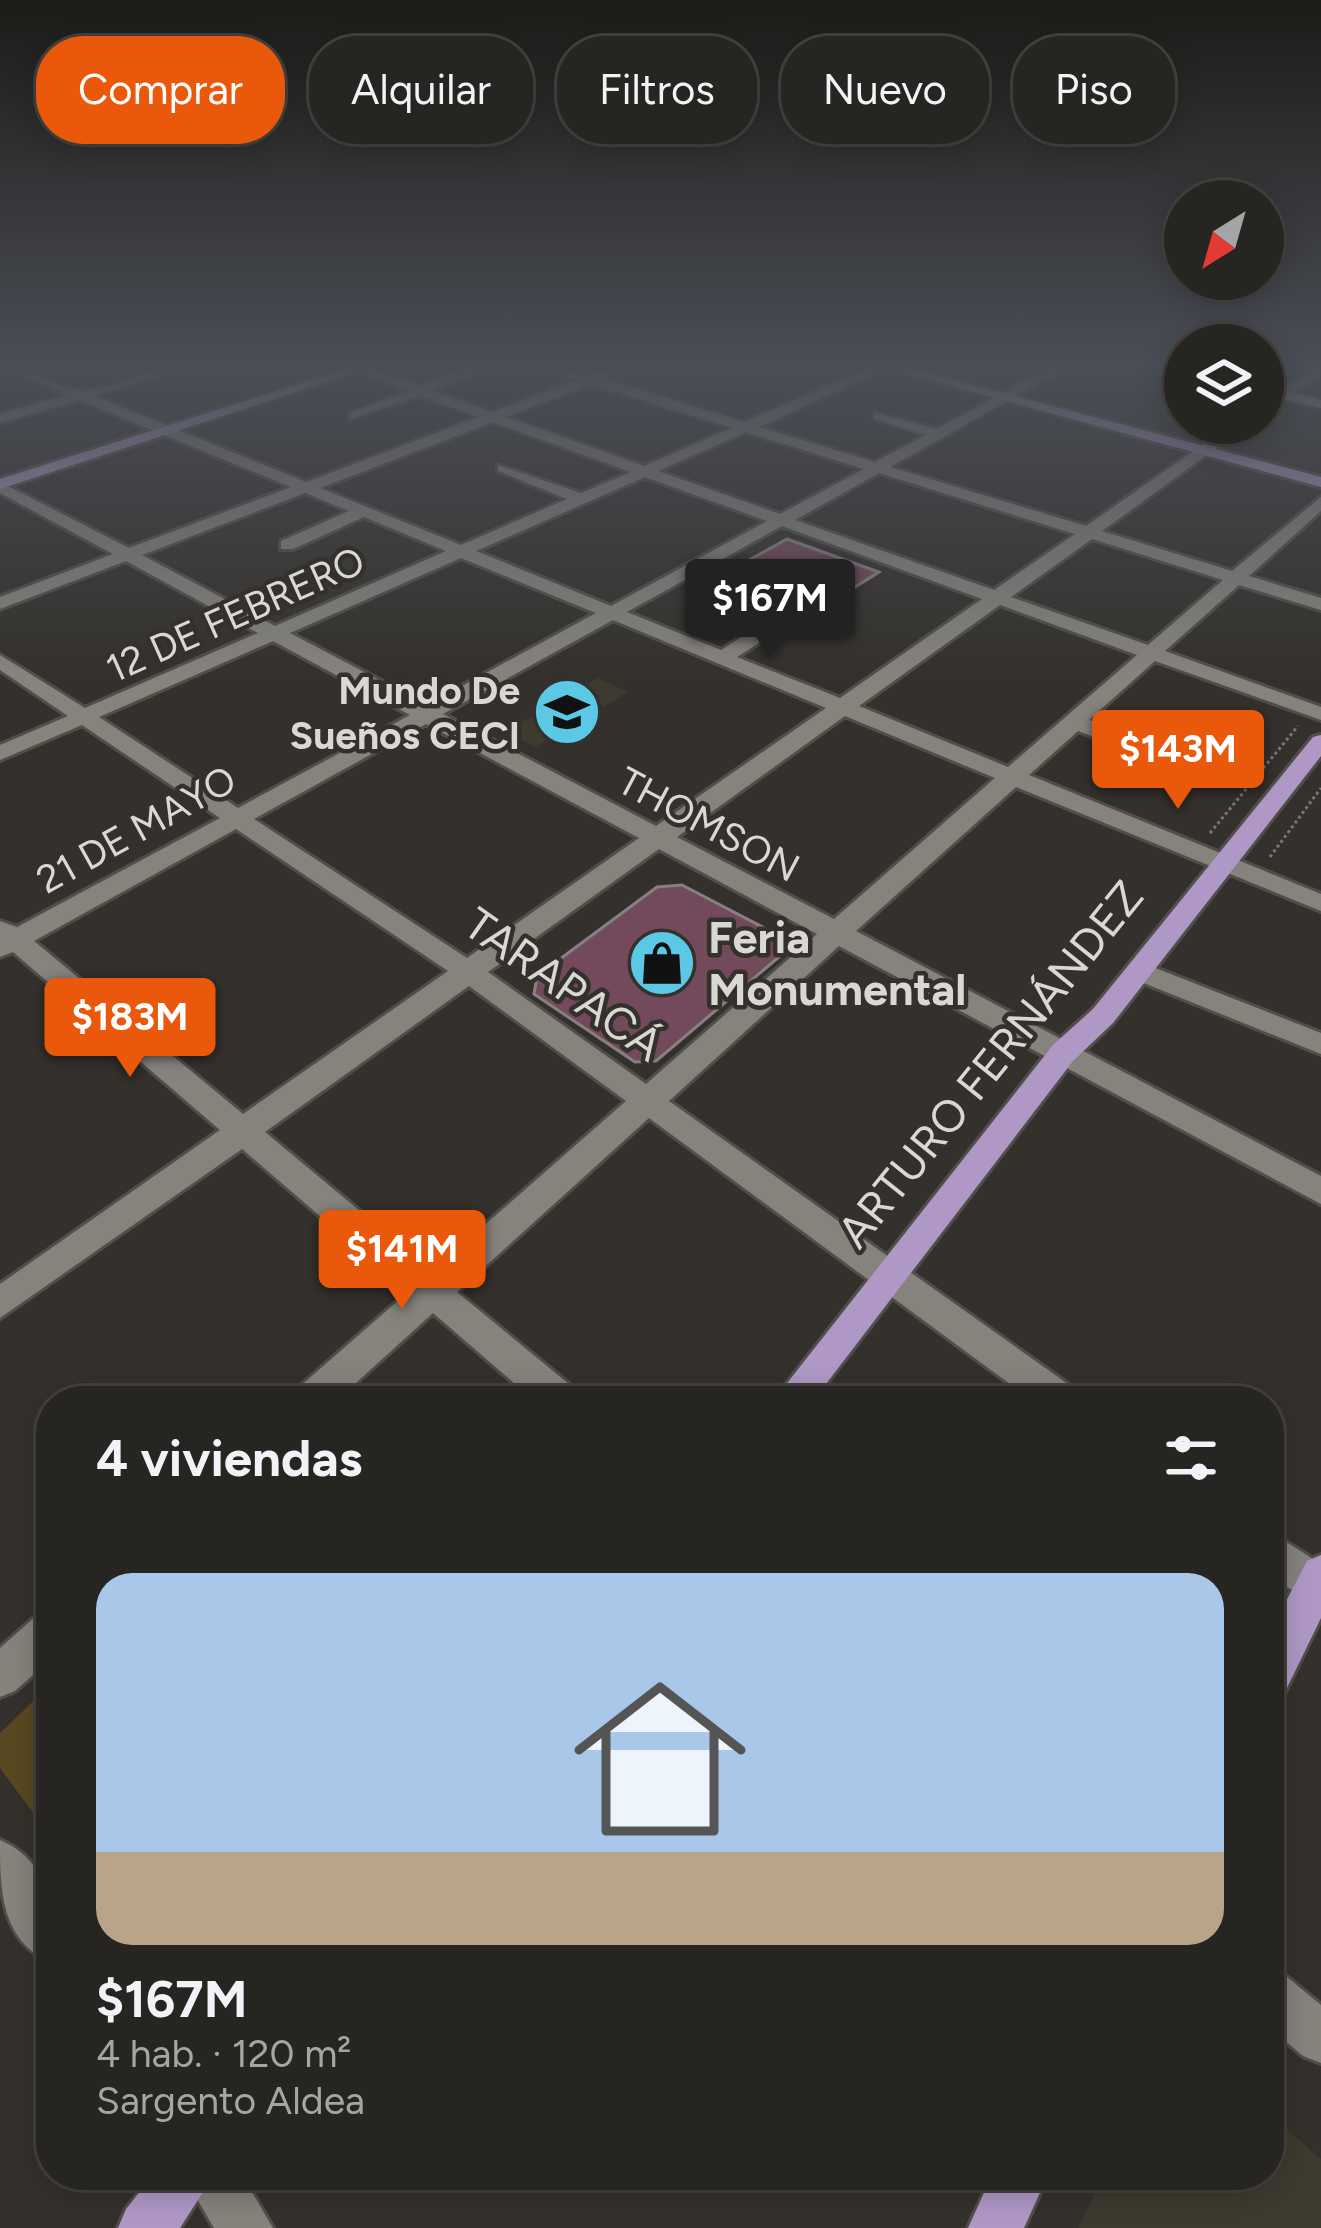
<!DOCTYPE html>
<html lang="es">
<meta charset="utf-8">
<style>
:root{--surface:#272521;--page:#2f2d2a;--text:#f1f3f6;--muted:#a4a5a5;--line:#43423f;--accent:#ea580c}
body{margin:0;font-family:Figtree,sans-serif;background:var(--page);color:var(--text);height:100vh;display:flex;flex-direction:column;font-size:45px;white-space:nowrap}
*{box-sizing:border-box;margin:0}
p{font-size:39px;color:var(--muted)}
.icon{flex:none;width:66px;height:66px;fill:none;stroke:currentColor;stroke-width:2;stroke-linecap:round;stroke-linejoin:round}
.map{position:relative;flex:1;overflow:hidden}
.details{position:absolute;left:36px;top:1386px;width:1248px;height:804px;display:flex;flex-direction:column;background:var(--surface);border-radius:48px;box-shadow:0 6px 30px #0003,0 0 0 3px var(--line)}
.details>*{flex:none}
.banner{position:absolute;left:36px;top:36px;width:1251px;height:108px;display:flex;gap:24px}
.needle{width:78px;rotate:217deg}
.buttons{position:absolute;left:1164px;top:180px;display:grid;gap:24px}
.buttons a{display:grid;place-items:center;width:120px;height:120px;border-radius:50%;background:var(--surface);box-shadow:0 6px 30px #0003,0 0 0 3px var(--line);font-size:60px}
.price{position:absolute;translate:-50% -102px;padding:0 27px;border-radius:12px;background:var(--accent);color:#fff;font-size:39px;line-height:78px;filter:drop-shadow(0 3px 6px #0008)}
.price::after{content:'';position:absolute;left:50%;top:72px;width:36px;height:27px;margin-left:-18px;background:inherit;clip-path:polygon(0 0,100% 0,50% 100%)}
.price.selected{background:#222;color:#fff}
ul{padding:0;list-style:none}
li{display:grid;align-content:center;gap:24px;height:636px;padding:0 60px}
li+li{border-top:3px solid var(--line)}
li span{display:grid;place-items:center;height:372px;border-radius:36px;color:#555}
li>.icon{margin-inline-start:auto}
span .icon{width:216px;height:216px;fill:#fffc;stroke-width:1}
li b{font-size:51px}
h2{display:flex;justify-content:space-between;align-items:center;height:144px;padding:0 60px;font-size:51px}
.chip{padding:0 42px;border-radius:48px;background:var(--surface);box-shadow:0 6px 30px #0003,0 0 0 3px var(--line);font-size:42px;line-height:108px}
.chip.selected{background:var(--accent);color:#fff}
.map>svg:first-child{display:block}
.built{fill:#3f3a2f}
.green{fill:#594922}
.building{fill:#734a5c;stroke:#878083;stroke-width:3}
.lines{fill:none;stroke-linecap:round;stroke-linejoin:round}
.minor-casing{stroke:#504e4a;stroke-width:6}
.major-casing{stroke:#504e4a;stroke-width:6}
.path{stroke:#797772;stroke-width:3;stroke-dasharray:3 3;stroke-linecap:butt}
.minor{fill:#86837d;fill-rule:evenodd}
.major{fill:#af98c5;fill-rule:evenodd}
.labels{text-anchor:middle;stroke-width:9;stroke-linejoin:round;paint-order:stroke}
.far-street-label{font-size:39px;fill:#d9d8d4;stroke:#34312c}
.far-poi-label{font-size:39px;font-weight:bold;fill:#d9d8d4;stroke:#34312c;text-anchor:end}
.poi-label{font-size:45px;font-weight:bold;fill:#d9d8d4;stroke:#34312c;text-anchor:start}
.street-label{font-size:45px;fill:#d9d8d4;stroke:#34312c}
</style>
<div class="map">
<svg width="1321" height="2228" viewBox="0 0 1321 2228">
<rect width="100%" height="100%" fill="#34312c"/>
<g class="built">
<polygon points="598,678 628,692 535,747 505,732"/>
<polygon points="1269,2114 1321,2159 1321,2228 1078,2228 1104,2175 1269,2175"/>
</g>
<polygon class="green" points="51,1684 51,1837 0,1768 0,1733"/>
<g class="building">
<polygon points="787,539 826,553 879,572 839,597 785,577 765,588 726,573"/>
<polygon points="682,885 778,935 786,951 656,1061 635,1062 534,994 537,976 657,887"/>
</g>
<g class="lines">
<defs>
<g id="minor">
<path d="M0 363C29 363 55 391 83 390 119 390 156 363 196 363L94 396 306 482 479 417 420 396 350 419V413L408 391 337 363H356L420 386 480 363H498L433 391 492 412 577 380 530 363C550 363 571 376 590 375 608 374 622 363 640 363L603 379 744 422 880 363H898L759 427 875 462 926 435 874 419V413L937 429 1058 363H1074L890 467 1086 526 1234 423H1251L1102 531 1232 571 1321 497V511L1249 576 1321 598V610L1239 585 1165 651 1321 707V720L1155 661 1089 720 1192 757V767H1176L1078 731 1029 775 1321 894V911L1016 787 856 931 1321 1176V1204L839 946 669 1101 1075 1389 1080 1401H1033L649 1118 457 1292 575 1389 580 1401H535L433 1313 336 1401H292L297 1389 408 1292 242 1149 0 1318V1284L220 1130 13 952 0 957V921L17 927 220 818 82 725 0 760V745L68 716 0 670V655L85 708 258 633 126 561 0 609V597L113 554 0 493V482L129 548 291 487 79 400 0 423V414L67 395ZM591 384 732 428 644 466 506 417ZM493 422 631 472 581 493 498 465V471L567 499 461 545 320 488ZM746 432 864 469 780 514 658 471ZM879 473 1075 534 994 590 795 520ZM645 477 767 521 611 606 476 551ZM305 493 349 511 281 541V549H293L364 517 446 551 275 626 142 555ZM782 526 982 599 840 698 737 657 793 621V613H779L721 650 627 612ZM1092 539 1223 580 1148 645 1011 597ZM461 558 596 613 427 705 290 633ZM1000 605 1137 655 1008 767 859 706ZM613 620 826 708 656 826 443 714ZM273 641 410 715 238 808 99 717ZM845 716 995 778 834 919 677 837ZM426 724 639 838 467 958 254 819ZM236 829 448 971 243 1114 34 941ZM659 849 817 934 646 1084 488 972ZM469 986 626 1101 432 1271 265 1132Z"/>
<polygon points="1321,364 1321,374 1263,413 1263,402"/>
<polygon points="1140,962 1321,1033 1321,1054 1131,978 1127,971"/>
<polygon points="1269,1531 1321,1564 1321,1609 1269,1575"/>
<polygon points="51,1610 51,1659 15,1691 0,1697 0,1648 36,1616"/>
<path d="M0 1840C53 1862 51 1914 51 1962 0 1941 0 1887 0 1840Z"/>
<polygon points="1269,1970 1287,1977 1321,2005 1321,2063 1303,2056 1269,2027"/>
<polygon points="183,2175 242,2175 273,2228 214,2228"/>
</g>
<g id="major">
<polygon points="364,363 384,363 0,489 0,479"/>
<polygon points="867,363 889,363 1321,477 1321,487"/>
<polygon points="1142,363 1185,368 1185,376 1143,366"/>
<polygon points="1263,386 1321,400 1321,408 1263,394"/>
<polygon points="1321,735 1321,756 1113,1023 1073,1061 813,1401 773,1401 1053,1045 1093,1009 1313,737"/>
<polygon points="1321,1555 1321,1618 1284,1694 1269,1700 1269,1634 1307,1561"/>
<polygon points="153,2175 214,2175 180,2228 118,2228 126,2209"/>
<polygon points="992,2175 1048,2175 1024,2228 968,2228"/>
</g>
</defs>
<use href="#minor" class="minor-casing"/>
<use href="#major" class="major-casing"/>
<g class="path">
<polyline points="1210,833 1298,726"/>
<polyline points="1270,857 1321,788"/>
</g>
<use href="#minor" class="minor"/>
<use href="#major" class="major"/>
</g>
<linearGradient id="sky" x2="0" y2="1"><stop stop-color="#1d1b18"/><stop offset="0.54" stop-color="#4a4e56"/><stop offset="1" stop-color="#4a4e56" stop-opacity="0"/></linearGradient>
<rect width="1321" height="675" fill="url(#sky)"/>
<defs>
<symbol id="school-disc" viewBox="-11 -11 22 22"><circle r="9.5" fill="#5bc8e6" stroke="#34312c"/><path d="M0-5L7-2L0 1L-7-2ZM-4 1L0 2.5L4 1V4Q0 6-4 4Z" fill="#111"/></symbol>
<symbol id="shop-disc" viewBox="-11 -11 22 22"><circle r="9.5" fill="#5bc8e6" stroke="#34312c"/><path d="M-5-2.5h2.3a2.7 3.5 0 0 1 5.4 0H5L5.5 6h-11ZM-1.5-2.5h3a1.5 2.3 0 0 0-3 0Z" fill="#111"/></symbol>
</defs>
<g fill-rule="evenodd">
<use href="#school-disc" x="529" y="674" width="76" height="76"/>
<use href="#shop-disc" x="624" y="925" width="76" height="76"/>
</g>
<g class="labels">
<g class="far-street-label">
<text transform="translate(235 614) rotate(-24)" y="14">12 DE FEBRERO</text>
<text transform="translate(709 824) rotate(28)" y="14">THOMSON</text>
<text transform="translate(136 829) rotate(-29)" y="14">21 DE MAYO</text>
</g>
<g class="far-poi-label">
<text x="520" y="704">Mundo De<tspan x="520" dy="45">Sueños CECI</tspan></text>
</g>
<g class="poi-label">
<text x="708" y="953">Feria<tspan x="708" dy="52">Monumental</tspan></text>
</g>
<g class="street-label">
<text transform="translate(564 984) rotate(35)" y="16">TARAPACÁ</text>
<text transform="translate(990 1064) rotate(-51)" y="16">ARTURO FERNÁNDEZ</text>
</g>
</g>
</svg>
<div class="buttons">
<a><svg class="needle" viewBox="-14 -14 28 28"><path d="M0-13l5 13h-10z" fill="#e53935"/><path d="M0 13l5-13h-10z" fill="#a4a5a5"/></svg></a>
<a><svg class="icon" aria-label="layers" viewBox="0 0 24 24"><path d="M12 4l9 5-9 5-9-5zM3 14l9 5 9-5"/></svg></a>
</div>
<b class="price selected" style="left:770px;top:661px">$167M</b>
<b class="price" style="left:1178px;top:812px">$143M</b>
<b class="price" style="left:130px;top:1080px">$183M</b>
<b class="price" style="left:402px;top:1312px">$141M</b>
<div class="banner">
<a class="chip selected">Comprar</a>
<a class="chip">Alquilar</a>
<a class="chip">Filtros</a>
<a class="chip">Nuevo</a>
<a class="chip">Piso</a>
</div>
<section class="details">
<h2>4 viviendas<svg class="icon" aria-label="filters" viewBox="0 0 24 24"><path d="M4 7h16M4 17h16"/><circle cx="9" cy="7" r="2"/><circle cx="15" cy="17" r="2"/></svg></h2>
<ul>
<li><span style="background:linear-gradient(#a9c7e8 75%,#b9a48a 0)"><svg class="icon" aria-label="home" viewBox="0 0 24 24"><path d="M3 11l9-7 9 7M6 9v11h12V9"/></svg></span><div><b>$167M</b><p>4 hab. · 120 m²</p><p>Sargento Aldea</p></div></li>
</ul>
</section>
</div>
